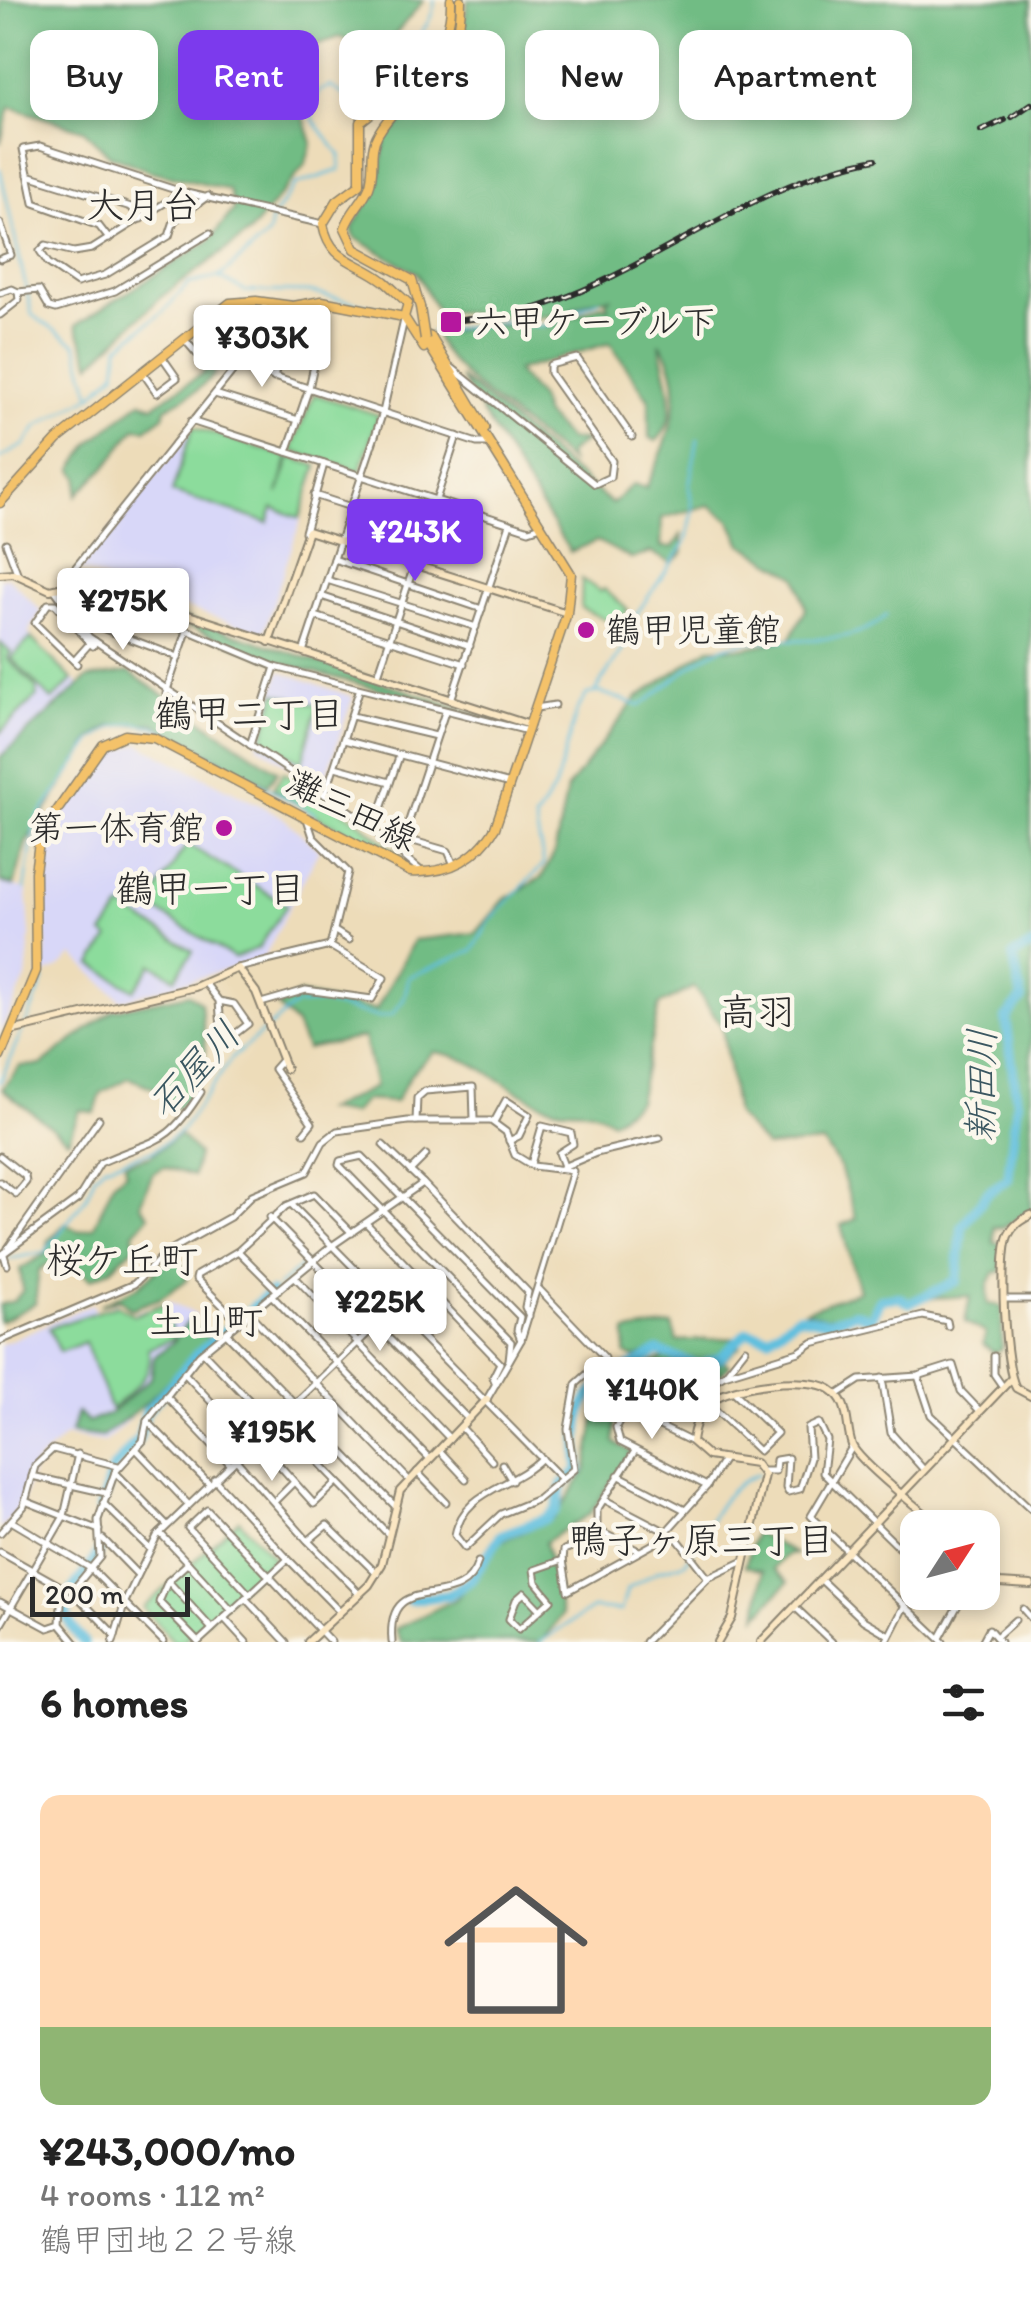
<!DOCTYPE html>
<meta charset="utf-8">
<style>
:root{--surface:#fff;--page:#f6f6f6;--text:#222;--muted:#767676;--accent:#7c3aed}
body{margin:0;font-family:Itim,"Klee One",sans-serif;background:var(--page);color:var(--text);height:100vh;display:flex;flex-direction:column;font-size:38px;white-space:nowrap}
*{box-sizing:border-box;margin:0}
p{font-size:32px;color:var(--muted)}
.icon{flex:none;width:55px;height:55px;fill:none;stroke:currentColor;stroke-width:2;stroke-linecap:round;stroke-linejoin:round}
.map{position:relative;height:1642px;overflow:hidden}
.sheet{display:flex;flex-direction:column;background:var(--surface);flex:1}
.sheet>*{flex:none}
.guide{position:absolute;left:30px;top:30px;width:972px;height:90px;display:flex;gap:20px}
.needle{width:65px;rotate:54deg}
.tools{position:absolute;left:900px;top:1510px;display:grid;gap:20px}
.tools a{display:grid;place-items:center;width:100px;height:100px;border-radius:20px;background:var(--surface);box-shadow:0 5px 15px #0003;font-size:50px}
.scale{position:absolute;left:30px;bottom:25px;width:160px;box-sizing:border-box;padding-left:10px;border:5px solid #2b2b2b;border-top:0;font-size:28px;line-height:35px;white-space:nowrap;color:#2b2b2b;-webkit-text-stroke:8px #fbf7ec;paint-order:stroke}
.price{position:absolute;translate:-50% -85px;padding:0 22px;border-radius:10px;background:#fff;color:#222;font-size:32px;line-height:65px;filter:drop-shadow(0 2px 5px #0008)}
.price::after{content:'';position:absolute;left:50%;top:60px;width:30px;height:22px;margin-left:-15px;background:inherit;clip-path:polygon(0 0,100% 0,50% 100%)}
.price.active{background:var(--accent);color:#fff}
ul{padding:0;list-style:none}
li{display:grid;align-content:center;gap:20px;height:530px;padding:0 40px}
li span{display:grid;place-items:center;height:310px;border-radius:20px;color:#555}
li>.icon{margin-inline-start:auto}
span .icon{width:180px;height:180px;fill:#fffc;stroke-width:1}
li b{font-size:42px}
h2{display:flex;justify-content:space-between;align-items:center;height:120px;padding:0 40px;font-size:42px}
.tag{padding:0 35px;border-radius:20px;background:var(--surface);box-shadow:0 5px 15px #0003;font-size:35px;line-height:90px}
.tag.active{background:var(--accent);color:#fff}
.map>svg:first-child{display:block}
.built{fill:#d8d7f8}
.green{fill:#8cdc9c;stroke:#5c8464;stroke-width:2.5}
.forest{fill:#71bc84;stroke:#4e7458;stroke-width:2.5}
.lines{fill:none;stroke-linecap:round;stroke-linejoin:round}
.stream{stroke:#60bfde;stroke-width:2.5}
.river{stroke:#60bfde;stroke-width:10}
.street-casing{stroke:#8c8472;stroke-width:9}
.secondary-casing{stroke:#8c8472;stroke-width:10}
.primary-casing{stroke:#8c8472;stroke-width:11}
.street{stroke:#fff;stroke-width:5}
.secondary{stroke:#fbe7c3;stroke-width:6}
.primary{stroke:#f4c26a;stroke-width:8}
.rail-casing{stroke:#2b2b2b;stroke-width:6}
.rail{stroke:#fbf7ec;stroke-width:2.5;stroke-dasharray:8;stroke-linecap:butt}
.primary-bridge-casing{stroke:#8c8472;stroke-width:11;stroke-linecap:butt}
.primary-bridge{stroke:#f4c26a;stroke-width:8}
.poi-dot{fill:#b5179e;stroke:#fbf7ec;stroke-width:4}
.labels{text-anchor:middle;stroke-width:9;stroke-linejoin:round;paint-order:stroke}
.poi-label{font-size:35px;fill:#2b2b2b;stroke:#fbf7ec;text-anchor:start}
.street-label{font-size:35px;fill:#2b2b2b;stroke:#fbf7ec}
.neighbourhood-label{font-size:38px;fill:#2b2b2b;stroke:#fbf7ec}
.water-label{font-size:38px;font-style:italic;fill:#3b5761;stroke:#fbf7ec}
</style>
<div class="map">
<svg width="1031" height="1642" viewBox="0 0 1031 1642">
<rect width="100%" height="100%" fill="#fbf7ec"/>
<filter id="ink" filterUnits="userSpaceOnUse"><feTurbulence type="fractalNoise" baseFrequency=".01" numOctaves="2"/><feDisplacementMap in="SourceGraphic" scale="20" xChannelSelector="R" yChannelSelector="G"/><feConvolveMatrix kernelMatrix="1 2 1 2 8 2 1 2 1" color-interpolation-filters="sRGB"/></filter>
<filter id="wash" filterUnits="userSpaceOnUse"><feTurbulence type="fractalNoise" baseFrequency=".0048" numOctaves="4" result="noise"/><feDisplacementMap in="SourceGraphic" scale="40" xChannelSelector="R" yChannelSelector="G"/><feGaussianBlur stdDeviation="2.25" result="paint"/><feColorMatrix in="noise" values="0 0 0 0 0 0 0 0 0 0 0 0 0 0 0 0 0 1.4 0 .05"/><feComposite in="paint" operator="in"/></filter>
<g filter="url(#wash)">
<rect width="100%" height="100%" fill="#eddcb9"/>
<g class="built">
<polygon points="193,426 319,465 263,634 79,570"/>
<polygon points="8,577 41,611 28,633 80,685 0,756 0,579"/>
<polygon points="280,671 353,697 322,788 257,745"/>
<polygon points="139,744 281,816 319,850 263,959 121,1000 73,955 59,968 42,975 46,955 44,864 48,838 85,782 109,754"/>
<polygon points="0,883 27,890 30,936 26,978 0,1033"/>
<polygon points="168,1301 199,1315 190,1318 196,1328 138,1411 105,1442 65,1436 34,1465 21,1506 0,1529 0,1345 92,1304 96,1311 117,1303 129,1314"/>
</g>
<g class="green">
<polygon points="314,394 379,415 360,471 291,451"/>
<polygon points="193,427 288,457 278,494 291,457 317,466 300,518 273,508 268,523 172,492"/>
<polygon points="582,579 601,592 604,589 628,610 614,624 581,608"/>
<polygon points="31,638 73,680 52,700 11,658"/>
<polygon points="0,643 11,652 7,658 36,687 37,696 0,733"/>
<polygon points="276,693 318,705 302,762 262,741"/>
<polygon points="284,772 357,820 408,862 320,818 273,788"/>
<polygon points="187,844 287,905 258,948 234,958 148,905"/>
<polygon points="122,907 193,951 175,978 152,964 134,990 92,964 109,938 103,934"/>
<path d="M163 1304 174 1338 148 1349C157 1376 129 1392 111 1410L85 1342 60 1352 49 1328 117 1305 134 1315Z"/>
<polygon points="239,1520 274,1558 182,1642 174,1642 143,1608"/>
</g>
<g class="forest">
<polygon points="0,0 424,0 380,52 339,37 316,45 298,65 293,84 312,143 305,165 249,233 161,297 91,364 76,325 209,241 234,209 229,190 150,171 109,155 84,130 10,107 0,144"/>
<path d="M468 0H1031V1210L1003 1228 994 1227V1243H1002L1001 1272 994 1273 988 1285V1304L1002 1306V1349L994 1353 983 1344 986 1333 965 1322 970 1296 878 1301 873 1314 824 1317 805 1311 859 1291 841 1225 856 1219 840 1167 823 1143 766 1147 736 1115 722 1026 694 987 659 1005 638 1101 612 1121C581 1101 572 1115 546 1105 503 1089 478 1056 433 1052L411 1074 395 1102 365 1100 352 1114 326 1110 375 1087 364 1037 306 1049 296 1025 278 1007 298 994 376 1010 414 940 476 933 505 899 542 877 555 851 567 789 637 698 709 648H745L790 639 806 609 797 577 742 544 730 520 709 505 662 518 661 547H673L681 535 683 553 672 563 650 552 632 559 597 541 570 552 460 377 612 504 633 484 646 488C667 443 692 390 660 343 664 373 684 416 656 441L649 437V400L610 343 516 371 538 396 545 415 569 440H586L568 454 570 462C540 434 442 370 436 335L480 325 552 326 601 305 608 308 606 301 610 298C587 299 572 313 550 316 512 322 475 311 437 311L417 273 355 238 352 229 379 182 385 139 440 82 458 57Z"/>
<path d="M239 320 243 323C239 343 216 354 214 375L196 391 166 408 164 416 146 429 135 428 106 467 77 495 79 478 73 469 91 442 141 401 153 406 203 373Z"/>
<polygon points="99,590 515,726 277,662"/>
<polygon points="129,672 278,771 267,785 153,723 111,726 91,739 26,843 14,886 0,882 0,757 88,678"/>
<path d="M189 994 201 1003C205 1052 215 1073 177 1109L156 1089 129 1078 101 1093 95 1113 80 1110 68 1140 2 1089 20 1066 41 1065 113 1010Z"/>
<polygon points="180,1135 198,1154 193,1176 164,1167 153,1173 140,1204 149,1216 134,1233 135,1246 110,1270 91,1279 62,1255 39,1270 35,1304 0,1322 0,1305 14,1301 23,1290 20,1269 47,1253 49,1240 65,1224 79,1231 94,1227 113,1183 126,1172 125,1163 150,1156"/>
<polygon points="178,1252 187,1280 161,1298 131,1309 120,1299 100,1305 137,1287"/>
<polygon points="190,1319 209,1340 145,1404 102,1437 71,1433 77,1412 89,1422 111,1413 151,1378 154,1357 174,1341"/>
<polygon points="672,1325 677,1341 736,1338 740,1346 723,1361 729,1366 709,1384 676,1379 615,1414 614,1442 631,1452 590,1514 545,1542 562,1615 541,1642 401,1642 395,1629 456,1599 501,1541 554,1518 586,1471 601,1387 664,1358 658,1349 634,1358 625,1354 626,1332"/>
<polygon points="755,1532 795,1554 786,1555 774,1569 788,1582 757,1616 763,1571 745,1566"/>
</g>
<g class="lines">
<g class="stream">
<polyline points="0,169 32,315 76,344 90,393"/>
<polyline points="220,278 245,291 309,292 396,312"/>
<polyline points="431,332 501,322 543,326 600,300"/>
<path d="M0 458 24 445 38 426 91 396 116 372 119 346 164 311 188 284 219 277 250 251 268 235 271 220 295 185 340 170V155L312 118 318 92 330 86 358 104 365 102C381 78 438 26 434 0"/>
<polyline points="595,691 623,649 629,625 686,542 693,511 689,486 698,439"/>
<polyline points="25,889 35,822 92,741 113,727 134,723 156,727 315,814"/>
<polyline points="26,1024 44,979"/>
<polyline points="0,1082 22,1031"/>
<path d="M0 1261 45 1252 86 1198 95 1175 105 1166 154 1150 181 1131 232 1058 295 1005 322 1003 378 1017 392 1015 404 999 409 977 473 950 491 919 544 864 535 820 555 787 577 710 587 694 600 692 640 706C667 687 699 654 730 645 782 631 846 654 887 615"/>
<polyline points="278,1286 306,1262"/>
<path d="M540 1642 593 1608 621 1611 627 1589 658 1571 685 1563C708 1531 717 1489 758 1474"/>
</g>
<g class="river">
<polyline points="100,1509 112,1470 139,1438 146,1412 197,1354 271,1292"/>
<path d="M410 1600 449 1595 471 1580 501 1535 547 1518 556 1510 563 1484 579 1470C574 1383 592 1392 658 1351L699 1366 721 1357 747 1332 769 1337 798 1316 828 1322 855 1313 871 1319 880 1299 898 1297 910 1303 957 1281 962 1227 988 1192 1008 1179 1017 1102 1006 1018 1022 999 1013 956 1031 946"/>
<path d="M84 1642C43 1600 82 1587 99 1551"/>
</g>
</g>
</g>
<g filter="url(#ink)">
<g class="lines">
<defs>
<g id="street">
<polyline points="28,175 131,207 141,219"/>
<polyline points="182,192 92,249 74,252 46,245 40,251 48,263 77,283 105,275 169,236 174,221 208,196"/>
<polyline points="0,223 11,255 0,259"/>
<polyline points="109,239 99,226 34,203 23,149 40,146 182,192 323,224"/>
<polyline points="18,292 39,290 49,307 56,309 115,291 210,233"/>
<polyline points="0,293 12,289 18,292 19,300 0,315"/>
<polyline points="209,321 224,339"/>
<polyline points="264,332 259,325 266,302"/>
<polyline points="185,340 197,354"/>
<polyline points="237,365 477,443 488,443"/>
<polyline points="451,367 595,484 610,477 612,461 550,373 550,365 577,358 632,437"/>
<polyline points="143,373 157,393 177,378 163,358"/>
<polyline points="274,378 288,319"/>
<polyline points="215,394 298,420"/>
<polyline points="191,421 529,530 541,526"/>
<polyline points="287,452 309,388 328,302"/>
<polyline points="314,495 351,507"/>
<polyline points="305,532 324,464"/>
<polyline points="6,543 18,575"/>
<polyline points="334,559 482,609"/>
<polyline points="327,580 476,627"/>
<polyline points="74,581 75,568 264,332 316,303"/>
<polyline points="90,584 94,591 275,667 528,731"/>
<polyline points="54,589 89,637 354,814 421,871"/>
<polyline points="321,596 470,646"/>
<polyline points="315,616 464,664"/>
<polyline points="73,617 178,657"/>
<polyline points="303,652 383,412 404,320"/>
<polyline points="74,661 90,643"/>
<polyline points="77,664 35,623 48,604 55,604 93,646 95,641"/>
<polyline points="378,675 457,436"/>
<polyline points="166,693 187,631"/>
<polyline points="451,700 510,524"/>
<polyline points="536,708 555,705"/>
<polyline points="352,716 436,736"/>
<polyline points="344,740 510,784"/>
<polyline points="250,745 275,667"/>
<polyline points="335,767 390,782"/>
<polyline points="325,795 359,691"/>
<polyline points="374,829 400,754"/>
<polyline points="403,838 448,851 454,865"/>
<polyline points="399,851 445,712"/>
<polyline points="335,931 349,940"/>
<polyline points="238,968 330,946 348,872 313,837 308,822"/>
<polyline points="205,983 219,1001 222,1044 248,1024 234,1004 219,1001"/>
<polyline points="261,1003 306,990 372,999 384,978 330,946"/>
<polyline points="282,1060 274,1069 312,1123 304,1133"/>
<polyline points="416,1121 417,1098 425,1091 473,1087 474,1119"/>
<polyline points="494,1122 506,1100 529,1115 519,1136 509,1141"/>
<polyline points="383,1145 423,1183"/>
<polyline points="0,1156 25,1176 26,1182 16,1194 0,1182"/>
<polyline points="531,1164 542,1126 571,1133 573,1144 559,1153 564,1166"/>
<polyline points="563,1167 596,1153 660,1138"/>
<polyline points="410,1171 426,1155"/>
<polyline points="292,1205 561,1478"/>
<polyline points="270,1217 467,1418"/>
<polyline points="366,1223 500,1363 493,1377 496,1384"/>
<polyline points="8,1248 99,1119"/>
<polyline points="238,1251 278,1291"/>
<polyline points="4,1255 7,1265"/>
<path d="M0 1256 78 1199 100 1163C156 1137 165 1149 201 1092"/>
<polyline points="295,1277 450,1439"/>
<path d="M539 1289 605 1358 576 1384 568 1429 574 1469 538 1499 501 1514 465 1548 455 1535C464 1489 513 1488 542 1458"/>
<polyline points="272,1296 430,1459"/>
<polyline points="1006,1299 1031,1299"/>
<polyline points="250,1314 409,1480"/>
<polyline points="240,1323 196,1279 197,1275 238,1251 286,1206 314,1194 352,1233"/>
<polyline points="227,1334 395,1506"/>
<polyline points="0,1341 134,1284 167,1252 230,1217 252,1195 307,1172 323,1142 337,1131 408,1121 491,1121 506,1132 515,1155 533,1166 573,1171 521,1340 487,1399"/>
<polyline points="203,1352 273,1425"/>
<polyline points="994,1356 994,1374 1003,1387"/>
<polyline points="509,1360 511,1342 339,1165 340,1161 362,1156 520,1317 517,1330 521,1340"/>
<polyline points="184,1373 252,1445"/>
<polyline points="726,1373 745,1349"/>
<polyline points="918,1376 931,1415 1031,1509"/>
<polyline points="882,1378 891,1433 924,1470"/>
<polyline points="709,1395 714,1381 724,1375 799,1352 812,1343 923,1316 947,1321 948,1326"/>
<polyline points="837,1395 860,1380 918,1376 953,1365 961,1391 980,1411"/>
<polyline points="166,1396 231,1465"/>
<polyline points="708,1403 759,1451 777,1433 733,1391"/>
<polyline points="627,1410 692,1442"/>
<polyline points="278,1420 389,1535"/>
<polyline points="147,1421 209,1484"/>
<polyline points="462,1428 492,1461"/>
<polyline points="257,1440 314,1504 335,1484"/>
<polyline points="852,1447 811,1516 943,1642"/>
<polyline points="136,1449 188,1504"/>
<polyline points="439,1450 466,1479"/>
<polyline points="236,1460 307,1540"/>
<polyline points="502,1464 512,1481"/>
<polyline points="763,1471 775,1471 776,1460 788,1458 786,1488 788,1492 800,1489 810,1458 808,1428 819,1423 827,1440 823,1473 918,1566"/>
<polyline points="115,1472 167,1525"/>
<polyline points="417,1472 446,1502"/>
<polyline points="618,1475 685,1510"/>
<polyline points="32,1476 106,1493"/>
<polyline points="214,1479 288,1559"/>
<path d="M707 1486 620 1442 616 1427C629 1397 683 1380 711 1397"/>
<polyline points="605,1500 676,1537 708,1578"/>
<polyline points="25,1501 99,1530"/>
<polyline points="274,1502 294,1482"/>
<polyline points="103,1503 149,1548"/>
<polyline points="11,1521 90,1568 164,1642"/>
<polyline points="597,1530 639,1551"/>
<polyline points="0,1533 24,1506 35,1466 53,1449 118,1466"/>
<polyline points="160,1533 188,1563 168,1581 159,1602 198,1642"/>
<polyline points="103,1539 137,1574"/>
<polyline points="0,1552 62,1587 60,1624 75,1642"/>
<polyline points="563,1560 568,1591 657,1542 707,1486 724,1459"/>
<polyline points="563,1560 564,1550 590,1540 597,1530 597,1510 635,1451"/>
<polyline points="188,1563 232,1611"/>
<polyline points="821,1580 863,1620 889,1635"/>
<polyline points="168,1581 212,1629"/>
<polyline points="360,1594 308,1541 327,1525 377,1574"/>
<polyline points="250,1595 188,1528 207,1510 331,1642"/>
<polyline points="245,1598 286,1642"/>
<polyline points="0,1602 48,1628 60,1624"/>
<polyline points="795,1607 832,1642"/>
<polyline points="1023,1609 1031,1618"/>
<polyline points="540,1610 524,1593 516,1600 509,1619 519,1629 551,1600 536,1582 534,1570 563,1560"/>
<polyline points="224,1618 246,1642"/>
<polyline points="0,1626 64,1516 78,1454"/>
<polyline points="115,1635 72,1591 100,1557 98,1520 115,1472 143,1441 147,1421 199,1355 333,1245 423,1183 528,1292 525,1307 529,1316"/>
<polyline points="996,1637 1015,1620"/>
<polyline points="940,1638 965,1592"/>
<polyline points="113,1642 125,1602 157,1536 395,1307"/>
<polyline points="198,1642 288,1559 340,1612"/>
<path d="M392 1642C385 1565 461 1618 478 1562"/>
<polyline points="645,1642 708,1578 742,1562"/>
<polyline points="886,1642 905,1605"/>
<polyline points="982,1642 989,1629 1000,1642"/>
</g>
<g id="secondary">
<polyline points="0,574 13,573 50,590 86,582 530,725"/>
<polyline points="269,642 308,531 567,613"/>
<polyline points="11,1031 195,987 238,968 256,992 286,1069"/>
<path d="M1031 1215C1021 1220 1013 1225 1008 1236 999 1257 1004 1368 1016 1388L1031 1396"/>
<polyline points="982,1565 999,1583 1031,1585"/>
<polyline points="308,1642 369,1585 382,1564 400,1491 487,1399"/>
<path d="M718 1642 732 1618 764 1475 755 1463 708 1456 692 1442C693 1429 700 1409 711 1401 732 1385 807 1375 830 1389 851 1402 845 1426 852 1445 858 1461 927 1516 944 1528"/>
<polyline points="761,1642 1011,1379"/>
</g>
<g id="primary">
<path d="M420 307 412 280 355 249 345 228C350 212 363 202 369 187 376 170 368 151 378 134 413 75 460 92 461 0"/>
<path d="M404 317 408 303C400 296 392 288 384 281 357 260 330 262 323 224L337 201 360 184V122C402 88 453 61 451 0"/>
<polyline points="404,317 424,348"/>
<polyline points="418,332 431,337 485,428"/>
<polyline points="0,503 57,440 230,303 256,301 293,306 322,301 404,317"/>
<path d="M0 1057 36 971 35 872 40 835 103 745 125 735 154 738 410 872C447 874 475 861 495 828L567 613 571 574 425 339"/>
</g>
</defs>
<use href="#street" class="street-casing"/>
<use href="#secondary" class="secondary-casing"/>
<use href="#primary" class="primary-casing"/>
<use href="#street" class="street"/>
<use href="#secondary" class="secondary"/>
<use href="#primary" class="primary"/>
<defs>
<g id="rail">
<polyline points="1012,117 1031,104"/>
<polyline points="981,131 1005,120"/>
<path d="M519 313C645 279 745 183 876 159"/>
<polyline points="452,321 480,318"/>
</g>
</defs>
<use href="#rail" class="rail-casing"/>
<use href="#rail" class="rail"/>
<defs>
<polyline id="primary-bridge" points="420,307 425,339"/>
</defs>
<use href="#primary-bridge" class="primary-bridge-casing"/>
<use href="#primary-bridge" class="primary-bridge"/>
</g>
</g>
<g class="poi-dot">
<rect x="439" y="310" width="24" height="24" rx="5"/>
<circle cx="586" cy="630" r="10"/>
<circle cx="224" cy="828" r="10"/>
</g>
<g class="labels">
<g class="poi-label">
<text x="474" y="334">六甲ケーブル下</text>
<text x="606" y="642">鶴甲児童館</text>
<text x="204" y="840" text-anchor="end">第一体育館</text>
</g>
<g class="street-label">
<text transform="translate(352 810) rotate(26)" y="12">灘三田線</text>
</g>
<g class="neighbourhood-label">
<text x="143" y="218">大月台</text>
<text x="250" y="727">鶴甲二丁目</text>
<text x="211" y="902">鶴甲一丁目</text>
<text x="757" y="1025">高羽</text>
<text x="122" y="1273">桜ケ丘町</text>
<text x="206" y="1334">土山町</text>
<text x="702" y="1553">鴨子ヶ原三丁目</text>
</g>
<g class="water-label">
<text transform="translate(194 1069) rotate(-47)" y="13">石屋川</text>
<text transform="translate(981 1085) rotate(-89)" y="13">新田川</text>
</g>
</g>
</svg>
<div class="tools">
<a><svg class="needle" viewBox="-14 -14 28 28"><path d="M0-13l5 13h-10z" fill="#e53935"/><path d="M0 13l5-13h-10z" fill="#767676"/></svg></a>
</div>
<div class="scale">200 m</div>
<b class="price" style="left:262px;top:390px">¥303K</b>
<b class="price active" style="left:415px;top:584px">¥243K</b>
<b class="price" style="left:123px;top:653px">¥275K</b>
<b class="price" style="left:380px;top:1354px">¥225K</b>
<b class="price" style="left:652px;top:1442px">¥140K</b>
<b class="price" style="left:272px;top:1484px">¥195K</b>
<div class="guide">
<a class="tag">Buy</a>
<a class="tag active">Rent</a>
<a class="tag">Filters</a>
<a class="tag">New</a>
<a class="tag">Apartment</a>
</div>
</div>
<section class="sheet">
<h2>6 homes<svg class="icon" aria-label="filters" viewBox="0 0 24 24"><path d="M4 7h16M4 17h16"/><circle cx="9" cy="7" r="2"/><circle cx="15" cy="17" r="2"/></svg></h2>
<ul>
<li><span style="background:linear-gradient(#ffd9b3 75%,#8fb573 0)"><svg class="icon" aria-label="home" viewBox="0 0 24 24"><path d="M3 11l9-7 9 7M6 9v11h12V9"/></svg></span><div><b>¥243,000/mo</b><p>4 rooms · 112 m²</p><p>鶴甲団地２２号線</p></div></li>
</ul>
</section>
